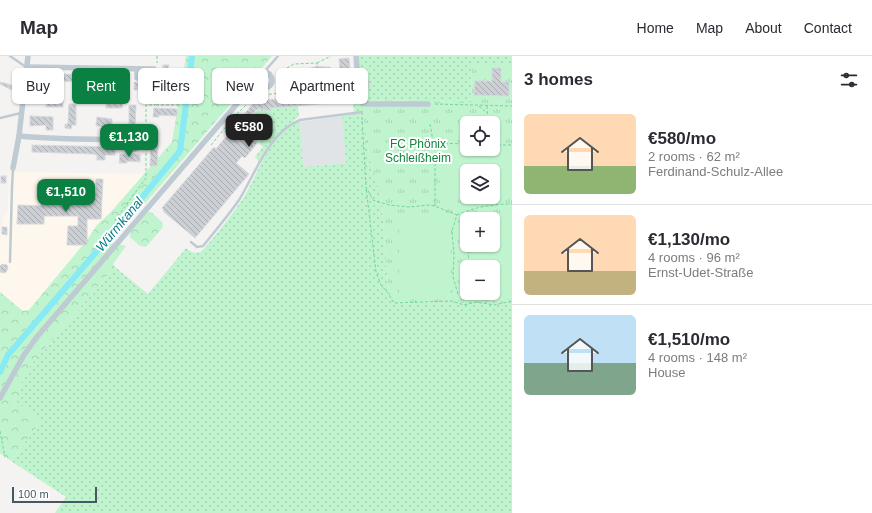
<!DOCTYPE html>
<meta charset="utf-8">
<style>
:root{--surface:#fff;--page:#f7f7f7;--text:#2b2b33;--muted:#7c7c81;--line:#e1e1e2;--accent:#0b8043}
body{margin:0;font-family:Helvetica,sans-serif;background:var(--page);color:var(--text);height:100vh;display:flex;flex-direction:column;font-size:15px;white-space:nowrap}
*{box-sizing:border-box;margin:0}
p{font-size:13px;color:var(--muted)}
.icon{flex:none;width:22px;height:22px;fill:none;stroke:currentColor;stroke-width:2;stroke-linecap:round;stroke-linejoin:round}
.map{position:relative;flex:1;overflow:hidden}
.drawer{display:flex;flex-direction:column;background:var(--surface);width:360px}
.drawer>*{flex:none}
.banner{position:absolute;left:12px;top:12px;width:380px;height:36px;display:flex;gap:8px}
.controls{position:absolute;left:460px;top:60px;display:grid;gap:8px}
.controls a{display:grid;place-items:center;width:40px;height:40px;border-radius:6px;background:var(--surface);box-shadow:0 1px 3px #0004;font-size:20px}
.scale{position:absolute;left:12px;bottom:10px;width:85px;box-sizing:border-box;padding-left:4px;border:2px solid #485862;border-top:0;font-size:11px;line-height:14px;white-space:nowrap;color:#485862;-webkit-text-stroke:3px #fff;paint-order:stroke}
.price{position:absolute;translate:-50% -34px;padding:0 9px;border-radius:8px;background:var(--accent);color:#fff;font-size:13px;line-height:26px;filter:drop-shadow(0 1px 2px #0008)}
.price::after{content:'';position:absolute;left:50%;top:24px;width:12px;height:9px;margin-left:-6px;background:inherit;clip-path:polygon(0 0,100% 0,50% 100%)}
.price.active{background:#222;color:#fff}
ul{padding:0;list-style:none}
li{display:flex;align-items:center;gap:12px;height:100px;padding:0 12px}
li+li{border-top:1px solid var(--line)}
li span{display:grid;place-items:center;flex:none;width:112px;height:80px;border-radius:6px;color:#555}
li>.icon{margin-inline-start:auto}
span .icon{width:48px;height:48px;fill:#fffc;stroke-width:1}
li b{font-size:17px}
h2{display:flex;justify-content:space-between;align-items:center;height:48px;padding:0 12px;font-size:17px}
.pill{padding:0 14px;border-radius:6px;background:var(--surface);box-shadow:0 1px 3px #0004;font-size:14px;line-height:36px}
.pill.active{background:var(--accent);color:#fff}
header{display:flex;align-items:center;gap:24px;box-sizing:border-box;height:56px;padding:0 20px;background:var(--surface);border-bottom:1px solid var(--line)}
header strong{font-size:19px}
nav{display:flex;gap:22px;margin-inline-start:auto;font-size:14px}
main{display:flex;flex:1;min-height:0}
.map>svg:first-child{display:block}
.commercial{fill:#fef7ed}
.airport{fill:#e1e4e7}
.grass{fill:url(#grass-dots)}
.forest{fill:url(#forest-crowns)}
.park{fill:url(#park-tufts);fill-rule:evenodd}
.pitch{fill:#bff4ce}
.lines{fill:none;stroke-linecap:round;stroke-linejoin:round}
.canal{stroke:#88eaf5;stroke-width:6}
.building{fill:url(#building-back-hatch);stroke:#d6d9de}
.path{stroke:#73d69a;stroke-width:1;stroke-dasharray:3 2;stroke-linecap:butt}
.lane{stroke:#bfcbd3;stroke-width:2.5}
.street{stroke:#bfcbd3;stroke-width:5.5}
.labels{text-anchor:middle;stroke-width:4;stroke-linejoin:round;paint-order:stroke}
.park-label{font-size:12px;fill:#0f873e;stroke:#fff}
.water-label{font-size:13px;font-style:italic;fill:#057c89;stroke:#fff}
</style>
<header>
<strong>Map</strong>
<nav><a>Home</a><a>Map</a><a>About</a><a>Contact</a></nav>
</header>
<main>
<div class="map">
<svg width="512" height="457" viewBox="0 0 512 457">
<defs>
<pattern id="grass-dots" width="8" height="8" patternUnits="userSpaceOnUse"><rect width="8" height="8" fill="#bff4ce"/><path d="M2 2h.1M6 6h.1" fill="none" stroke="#a6d3b3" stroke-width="1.8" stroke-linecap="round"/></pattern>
<pattern id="forest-crowns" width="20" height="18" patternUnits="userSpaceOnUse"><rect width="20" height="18" fill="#bff4ce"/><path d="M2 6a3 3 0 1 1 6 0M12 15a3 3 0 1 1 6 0" fill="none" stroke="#a6d3b3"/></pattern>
<pattern id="park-tufts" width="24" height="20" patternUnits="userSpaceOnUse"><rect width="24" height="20" fill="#bff4ce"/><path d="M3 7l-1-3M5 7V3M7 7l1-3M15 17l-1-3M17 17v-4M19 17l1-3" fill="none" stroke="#a6d3b3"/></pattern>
<pattern id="building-back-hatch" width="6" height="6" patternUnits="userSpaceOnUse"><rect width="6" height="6" fill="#ccd0d5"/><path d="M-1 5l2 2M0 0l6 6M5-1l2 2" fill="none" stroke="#a8acb0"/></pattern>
</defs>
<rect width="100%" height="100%" fill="#f5f2f2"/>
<polygon class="commercial" points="10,116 144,118 110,157 97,169 87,184 29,254 23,256 0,236 0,182 4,159 7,158"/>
<polygon class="airport" points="342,60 346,107 303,111 300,68 299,66"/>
<g class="grass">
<path d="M357 0H512V9H472L471 46 366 44 362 42 369 100 381 139 388 229 392 248 512 244V457H55L66 441 11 405 41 365 14 344 29 311 115 211 148 238 186 192C191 197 196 198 202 195 216 179 230 161 242 144 258 120 269 76 299 66L300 68 303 111 346 107 342 60 354 58 353 45 361 41Z"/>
<circle cx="263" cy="24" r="4.5"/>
<polygon points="298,50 299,60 278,78 268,90 258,107 258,104 255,101 263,91 241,72 258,53 264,53 265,55 270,54 270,52"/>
</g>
<g class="forest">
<polygon points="186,0 272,0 112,186 126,190 113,208 115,211 29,311 14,344 41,365 11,405 0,397 0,236 23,255 29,254 87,184 97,169 110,157 172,86"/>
<polygon points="148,156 151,156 162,166 163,171 146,191 140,190 130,181 130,177"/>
</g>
<path class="park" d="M472 8 512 9V244L392 248 388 229 381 139 369 100 361 41 366 44 471 46ZM467 67H493V93H467ZM467 115H493V141H467ZM467 163H493V189H467ZM467 211H493V237H467Z"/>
<g class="pitch">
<polygon points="439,92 493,93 493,92 512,92 512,140 493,140 493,115 467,115 467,140 440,141"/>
<polygon points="471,158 512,158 512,239 472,240 472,237 493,237 493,211 471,211 471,189 493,189 493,163 471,163"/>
<polygon points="399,159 450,159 450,242 399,241"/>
</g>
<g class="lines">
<polyline class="canal" points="0,316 8,299 126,161 180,95 192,0"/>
</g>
<g class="building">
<polygon points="349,2 353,45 270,52 270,54 265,55 264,53 258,53 255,55 241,72 258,86 245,102 242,100 236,107 249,118 195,182 164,156 164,155 162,152 214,91 216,93 255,45 287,42 285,19 303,18 303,13 311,12 317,10 323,11 330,11 331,15 340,14 339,3"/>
<polygon points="163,9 169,9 168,17 172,17 172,24 167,24 166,35 173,35 173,42 160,42 160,17 162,17"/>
<polygon points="492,12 501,12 501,26 509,26 509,40 474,39 475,25 492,25"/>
<polygon points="35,15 42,15 42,17 59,18 124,19 124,26 41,25 41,28 38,28 38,41 32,40 34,23 31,23 32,17 35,17"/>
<polygon points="363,24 368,24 369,31 363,31"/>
<polygon points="0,26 15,30 14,35 0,28"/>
<polygon points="134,26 150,27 150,34 134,34"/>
<polygon points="47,43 63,44 63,51 46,51"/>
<polygon points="106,45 123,46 122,52 106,52"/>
<polygon points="69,48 76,48 76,69 72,69 71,73 65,72 65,68 68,68"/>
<polygon points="129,49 136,49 135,72 129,72"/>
<polygon points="154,52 177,53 177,60 159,59 159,61 153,61"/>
<polygon points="30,60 53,61 53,74 46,74 46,69 30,70"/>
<polygon points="97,61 112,63 112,70 96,70"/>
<polygon points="151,88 158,89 157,110 150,110"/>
<polygon points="32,89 115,91 115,99 105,99 105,104 97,104 97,99 93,98 32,96"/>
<polygon points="120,98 140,98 140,106 127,105 127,107 119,107"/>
<rect x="1" y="120" width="5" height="7"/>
<polygon points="96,123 103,123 101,163 87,163 87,189 67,189 68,170 78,170 78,160 44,160 44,168 17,168 18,149 41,150 41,143 78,143 78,146 88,146 89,137 96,137"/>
<polygon points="2,171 7,171 7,179 2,178"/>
<polygon points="2,208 7,209 8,213 5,217 0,216 0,210"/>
</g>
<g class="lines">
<g class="path">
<polyline points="157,0 157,7"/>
<polyline points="317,7 331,0"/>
<polyline points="278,17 294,8 317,7 317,10"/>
<polyline points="435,48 512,50"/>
<polyline points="156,49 179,49"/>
<polyline points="479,50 487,57"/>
<polyline points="487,50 488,67"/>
<polyline points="362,61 366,131"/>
<polyline points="430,68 433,85 435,87 467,88"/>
<polyline points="146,81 146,49 155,49 156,27"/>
<polyline points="435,87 435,150"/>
<polyline points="211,89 233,62 255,40 280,37 278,17"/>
<polyline points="493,89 512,89"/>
<polyline points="462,157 466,160 467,164"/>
<path d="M457 159C474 151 494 148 512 148"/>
<polyline points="123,171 115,164 146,122 146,94"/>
<polyline points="468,189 469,211"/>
<polyline points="458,238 453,221 454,199 452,175 457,159 435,150 429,149 409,151 389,149 373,144 366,131 376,216 381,229 388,237 394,247 452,245 464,249 476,246 494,249 512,245"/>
<polyline points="0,375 5,401"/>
</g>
<g class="lane">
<polyline points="10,0 26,11"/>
<polyline points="265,15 278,0"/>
<polyline points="0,62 21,57"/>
<path d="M191 186 197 191 203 190C215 175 228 160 239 144 255 118 270 75 300 64L362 56"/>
<polyline points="10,206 12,131 13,112"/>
</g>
<g class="street">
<polyline points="356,0 359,40 361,46 366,48 428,48"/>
<polyline points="27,11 154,13 153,22 137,22 137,13"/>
<path d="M19 80C59 84 100 83 141 84L143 90 135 93 126 90 125 83"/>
<polyline points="13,112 19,80 28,0"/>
<path d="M0 342 24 299 36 282 248 35C251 31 257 18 260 17 270 11 278 28 266 32 261 34 257 31 248 35"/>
</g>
</g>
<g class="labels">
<g class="park-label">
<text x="418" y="92">FC Phönix<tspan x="418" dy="14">Schleißheim</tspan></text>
</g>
<g class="water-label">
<text transform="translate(119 168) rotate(-50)" y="5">Würmkanal</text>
</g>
</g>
</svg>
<div class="controls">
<a><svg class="icon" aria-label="locate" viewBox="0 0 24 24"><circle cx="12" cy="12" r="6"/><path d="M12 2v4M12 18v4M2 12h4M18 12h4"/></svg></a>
<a><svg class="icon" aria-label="layers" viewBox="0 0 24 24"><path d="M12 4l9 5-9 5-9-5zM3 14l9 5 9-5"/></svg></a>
<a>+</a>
<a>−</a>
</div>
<div class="scale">100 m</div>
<b class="price active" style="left:249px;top:92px">€580</b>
<b class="price" style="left:129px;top:102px">€1,130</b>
<b class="price" style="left:66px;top:157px">€1,510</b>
<div class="banner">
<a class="pill">Buy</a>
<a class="pill active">Rent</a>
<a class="pill">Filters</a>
<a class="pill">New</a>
<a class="pill">Apartment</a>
</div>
</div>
<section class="drawer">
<h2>3 homes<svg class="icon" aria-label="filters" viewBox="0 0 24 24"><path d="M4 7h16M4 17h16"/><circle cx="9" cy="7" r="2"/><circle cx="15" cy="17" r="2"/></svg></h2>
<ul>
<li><span style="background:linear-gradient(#ffd9b3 65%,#8fb573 0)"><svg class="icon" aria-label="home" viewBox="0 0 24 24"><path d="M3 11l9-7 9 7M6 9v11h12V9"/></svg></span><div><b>€580/mo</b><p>2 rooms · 62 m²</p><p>Ferdinand-Schulz-Allee</p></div></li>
<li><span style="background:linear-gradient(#ffd9b3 70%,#c2b280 0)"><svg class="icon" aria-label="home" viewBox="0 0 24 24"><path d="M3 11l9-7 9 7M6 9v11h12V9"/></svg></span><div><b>€1,130/mo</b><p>4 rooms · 96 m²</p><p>Ernst-Udet-Straße</p></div></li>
<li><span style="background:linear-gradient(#bfe0f5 60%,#7fa58c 0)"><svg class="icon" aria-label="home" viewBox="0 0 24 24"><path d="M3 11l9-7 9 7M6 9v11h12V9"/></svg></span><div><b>€1,510/mo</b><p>4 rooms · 148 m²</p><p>House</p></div></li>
</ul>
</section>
</main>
